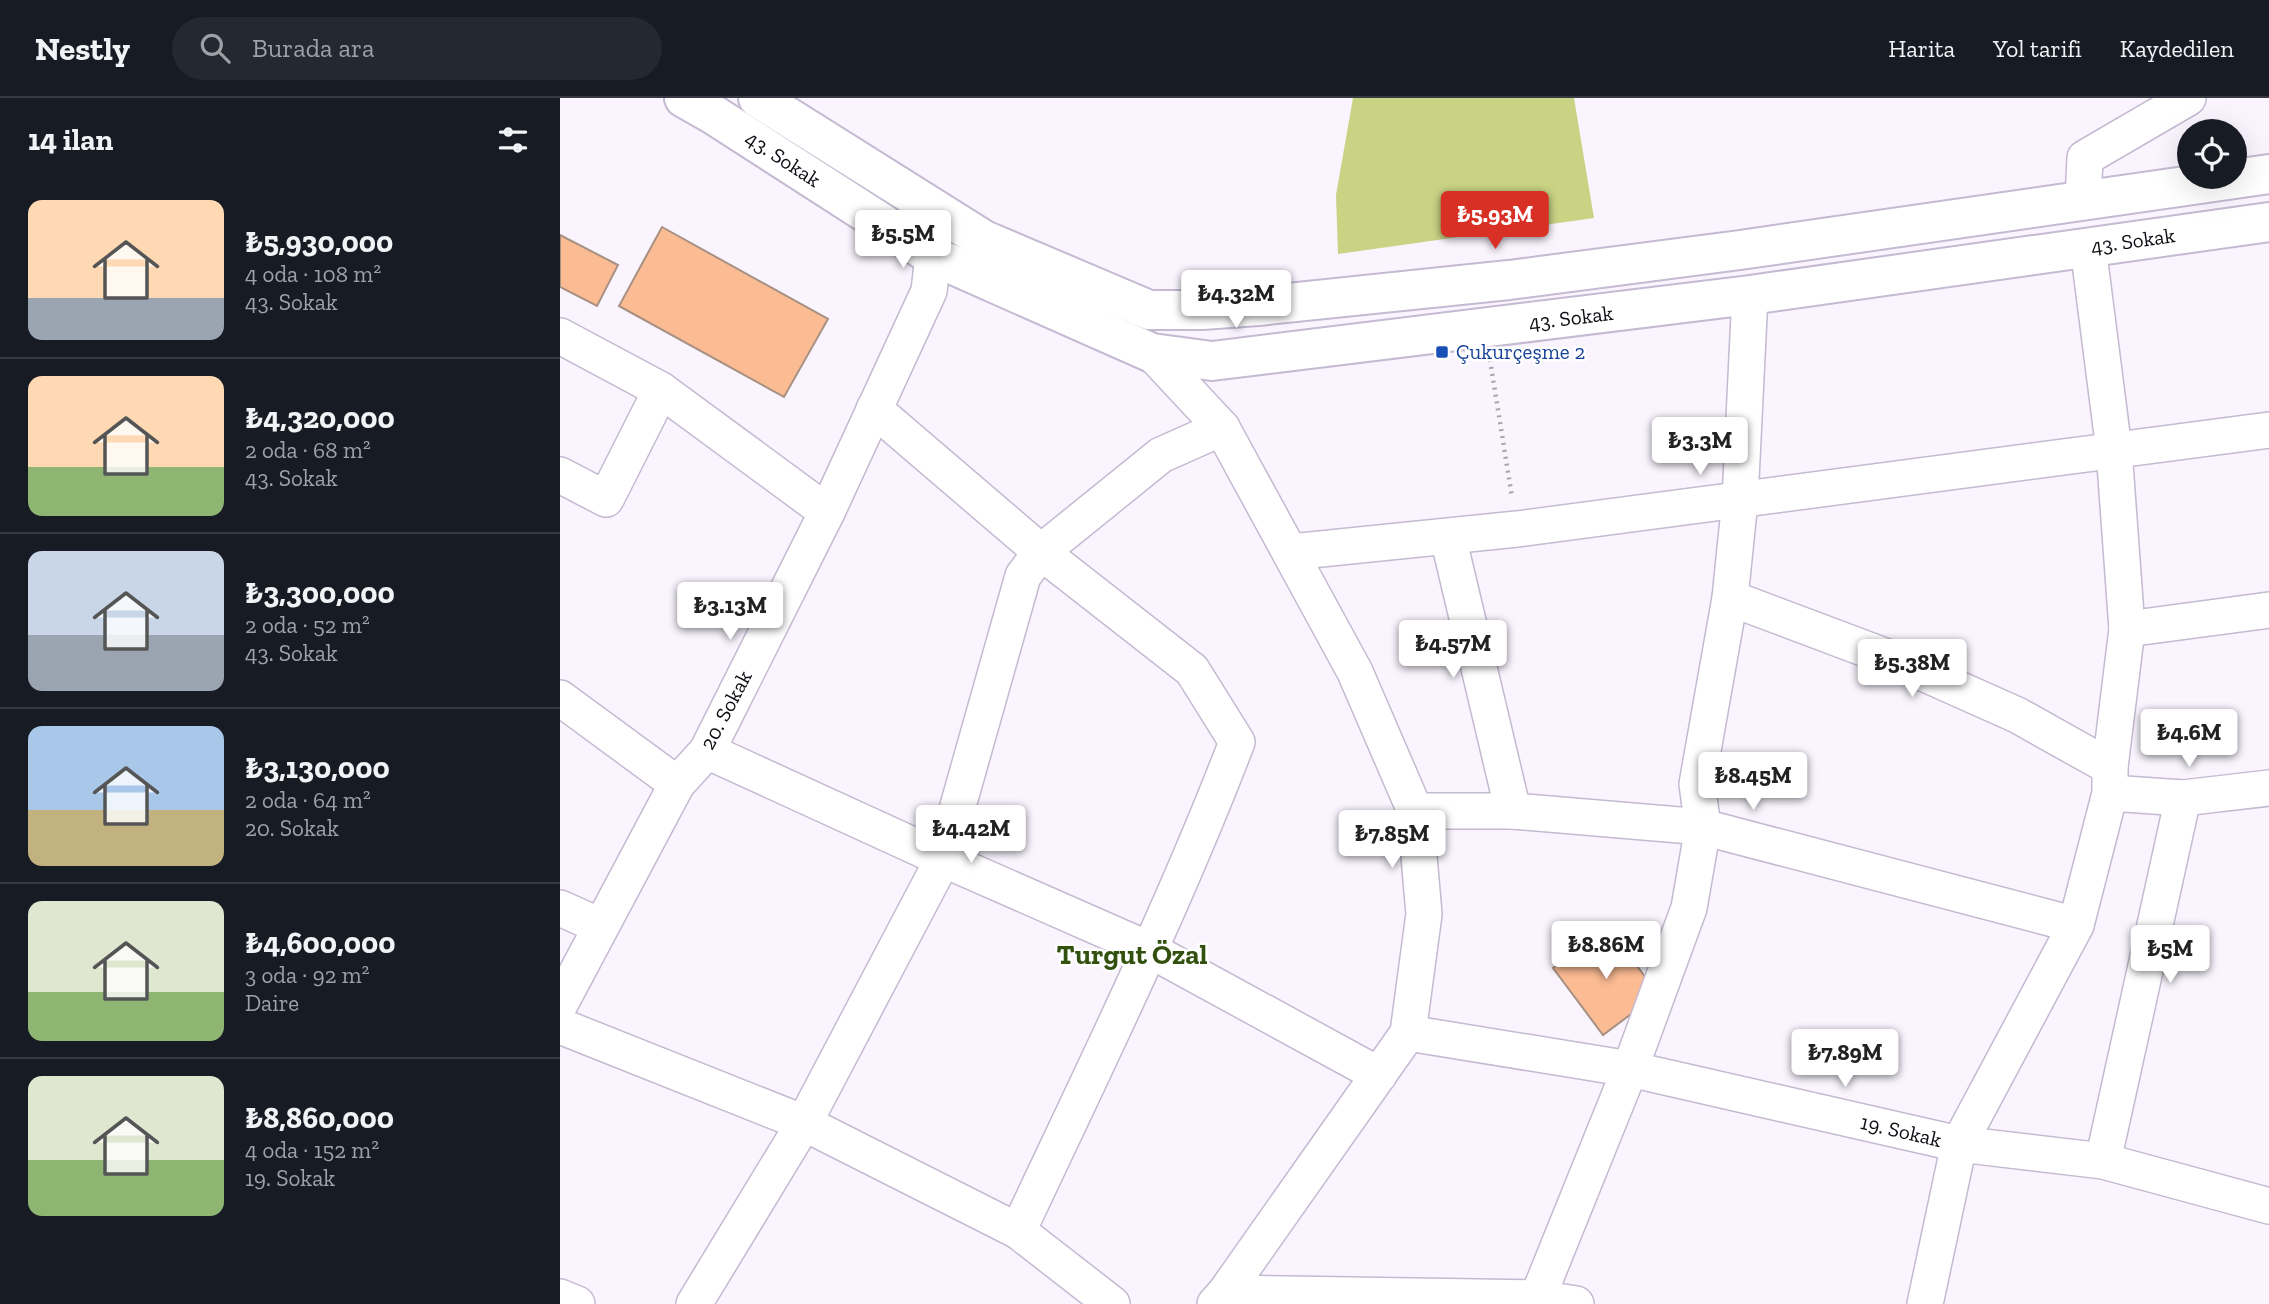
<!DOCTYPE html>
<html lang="tr">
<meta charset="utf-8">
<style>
:root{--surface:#171b24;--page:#242831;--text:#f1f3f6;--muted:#9ea1a6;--line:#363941;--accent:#d93025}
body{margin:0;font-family:"Zilla Slab",serif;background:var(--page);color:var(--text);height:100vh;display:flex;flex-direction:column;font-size:26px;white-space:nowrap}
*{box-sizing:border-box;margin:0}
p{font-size:23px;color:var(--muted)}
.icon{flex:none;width:38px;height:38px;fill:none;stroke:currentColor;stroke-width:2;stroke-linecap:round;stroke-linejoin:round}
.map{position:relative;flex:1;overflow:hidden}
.sheet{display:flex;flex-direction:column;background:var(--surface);width:560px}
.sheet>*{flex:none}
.tools{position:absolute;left:1617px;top:21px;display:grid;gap:14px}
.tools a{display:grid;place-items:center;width:70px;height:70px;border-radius:50%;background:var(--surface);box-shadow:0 7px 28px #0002;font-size:35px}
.price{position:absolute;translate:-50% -60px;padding:0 16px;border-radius:7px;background:#fff;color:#222;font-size:23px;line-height:46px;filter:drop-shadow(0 2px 4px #0008)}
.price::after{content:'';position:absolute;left:50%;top:42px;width:21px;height:16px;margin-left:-10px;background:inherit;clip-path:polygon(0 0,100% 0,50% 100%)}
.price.selected{background:var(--accent);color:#fff}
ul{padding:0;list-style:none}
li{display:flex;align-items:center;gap:21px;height:175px;padding:0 28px}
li+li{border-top:2px solid var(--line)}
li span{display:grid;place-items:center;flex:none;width:196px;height:140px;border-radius:14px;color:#555}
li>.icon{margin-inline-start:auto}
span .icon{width:84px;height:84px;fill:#fffc;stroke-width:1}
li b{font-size:30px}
h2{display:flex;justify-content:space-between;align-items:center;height:84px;padding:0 28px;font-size:30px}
header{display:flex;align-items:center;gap:42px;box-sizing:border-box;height:98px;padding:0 35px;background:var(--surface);border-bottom:2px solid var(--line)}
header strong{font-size:33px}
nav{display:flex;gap:38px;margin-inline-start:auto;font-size:24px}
.search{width:490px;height:63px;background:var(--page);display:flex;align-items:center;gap:18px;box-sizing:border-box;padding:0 24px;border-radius:38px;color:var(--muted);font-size:26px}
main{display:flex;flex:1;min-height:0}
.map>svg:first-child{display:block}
.green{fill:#c8d384}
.building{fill:#fbbb93;stroke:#a79183;stroke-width:2}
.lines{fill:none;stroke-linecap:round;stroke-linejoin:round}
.minor-casing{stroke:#c4bad1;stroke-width:38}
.tertiary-casing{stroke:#c4bad1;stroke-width:42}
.path{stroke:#a9a5ae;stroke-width:4.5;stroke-dasharray:2 5;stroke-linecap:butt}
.minor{stroke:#fff;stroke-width:35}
.tertiary{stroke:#fff;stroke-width:38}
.transit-dot{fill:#1a4fb4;stroke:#fff;stroke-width:2.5}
.labels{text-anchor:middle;stroke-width:5;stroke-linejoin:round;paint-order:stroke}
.street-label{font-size:21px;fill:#0f0c13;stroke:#fff}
.transit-label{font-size:21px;fill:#164399;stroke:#fff;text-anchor:start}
.district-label{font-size:28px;font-weight:bold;fill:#32510e;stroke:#fff}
</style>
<header>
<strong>Nestly</strong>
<div class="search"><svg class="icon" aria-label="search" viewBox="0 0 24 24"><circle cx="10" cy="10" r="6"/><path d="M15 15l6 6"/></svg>Burada ara</div>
<nav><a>Harita</a><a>Yol tarifi</a><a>Kaydedilen</a></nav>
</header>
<main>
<section class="sheet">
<h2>14 ilan<svg class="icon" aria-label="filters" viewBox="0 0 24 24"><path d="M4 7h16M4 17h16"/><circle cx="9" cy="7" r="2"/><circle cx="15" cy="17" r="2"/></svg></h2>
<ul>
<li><span style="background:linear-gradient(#ffd9b3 70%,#9aa5b1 0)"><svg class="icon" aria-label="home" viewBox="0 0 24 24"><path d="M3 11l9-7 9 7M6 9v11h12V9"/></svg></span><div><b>₺5,930,000</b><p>4 oda · 108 m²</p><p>43. Sokak</p></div></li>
<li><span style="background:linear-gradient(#ffd9b3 65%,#8fb573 0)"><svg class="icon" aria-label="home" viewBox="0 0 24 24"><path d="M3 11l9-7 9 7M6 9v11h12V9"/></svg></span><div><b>₺4,320,000</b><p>2 oda · 68 m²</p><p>43. Sokak</p></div></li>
<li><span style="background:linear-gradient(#c9d6e8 60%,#9aa5b1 0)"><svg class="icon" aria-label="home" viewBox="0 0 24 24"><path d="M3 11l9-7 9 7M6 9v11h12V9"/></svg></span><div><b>₺3,300,000</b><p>2 oda · 52 m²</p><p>43. Sokak</p></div></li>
<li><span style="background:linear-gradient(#a9c7e8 60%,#c2b280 0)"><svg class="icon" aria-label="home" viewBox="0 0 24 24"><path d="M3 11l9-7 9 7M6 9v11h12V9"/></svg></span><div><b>₺3,130,000</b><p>2 oda · 64 m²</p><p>20. Sokak</p></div></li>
<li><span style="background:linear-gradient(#dfe7d0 65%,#8fb573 0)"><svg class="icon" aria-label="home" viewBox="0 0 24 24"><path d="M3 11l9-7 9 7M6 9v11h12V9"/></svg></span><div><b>₺4,600,000</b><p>3 oda · 92 m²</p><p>Daire</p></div></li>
<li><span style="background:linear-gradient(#dfe7d0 60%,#8fb573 0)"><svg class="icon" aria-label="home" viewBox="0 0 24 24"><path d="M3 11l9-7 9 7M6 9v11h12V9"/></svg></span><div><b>₺8,860,000</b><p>4 oda · 152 m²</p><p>19. Sokak</p></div></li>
</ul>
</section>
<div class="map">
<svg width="1709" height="1206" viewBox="0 0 1709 1206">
<rect width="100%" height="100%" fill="#f9f4fe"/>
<polygon class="green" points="793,0 1014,0 1034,120 778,156 776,97"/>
<g class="building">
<polygon points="102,129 268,221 224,299 59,208"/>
<polygon points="0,137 58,167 37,208 0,189"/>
<polygon points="1048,829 1098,896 1043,937 993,870"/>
</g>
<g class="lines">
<defs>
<g id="minor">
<polyline points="1523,102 1525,60 1628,0"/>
<polyline points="0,238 101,292 267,414"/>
<polyline points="592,255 662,330 795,574 855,713 864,816 848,935 665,1195 655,1206"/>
<path d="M314 311 481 454 632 572 677 644C613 811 534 971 458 1133"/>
<polyline points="0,377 46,401 101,292"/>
<polyline points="888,439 953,713"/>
<polyline points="731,454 957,431 1709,332"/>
<polyline points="1170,500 1327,559 1457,617 1550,669"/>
<polyline points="1567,531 1709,512"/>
<polyline points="0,600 117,686"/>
<polyline points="147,653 383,761 590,852 819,977"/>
<polyline points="1550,695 1623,700 1709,690"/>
<polyline points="855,713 953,713 1143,729 1516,827"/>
<polyline points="0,810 40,828"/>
<polyline points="0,906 117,686 147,653 267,414 369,193 373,158"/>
<polyline points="0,928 244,1025 458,1133 552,1206"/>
<polyline points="848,935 1070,971 1399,1046 1543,1063 1709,1108"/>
<polyline points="1543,1063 1623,700"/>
<polyline points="665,1195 977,1200 1016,1206"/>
<polyline points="0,1199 17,1206"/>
<polyline points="134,1206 244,1025 383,761 463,478 481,454 601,357 662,330"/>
<polyline points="975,1206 1070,971 1129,810 1143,729 1137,686 1170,500 1180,402 1190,197"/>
<polyline points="1365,1206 1399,1046 1516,827 1550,695 1550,669 1567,531 1554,352 1528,149"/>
</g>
<g id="tertiary">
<polyline points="124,0 154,17 373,158 592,255 652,263 1190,197 1709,124"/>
<polyline points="198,0 424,142 589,212 642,212 698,208 949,182 1180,152 1709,76"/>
</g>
</defs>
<use href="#minor" class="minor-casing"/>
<use href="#tertiary" class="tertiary-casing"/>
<polyline class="path" points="930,262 952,399"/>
<use href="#minor" class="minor"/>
<use href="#tertiary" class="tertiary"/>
</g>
<rect class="transit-dot" x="875" y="247" width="14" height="14" rx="3.5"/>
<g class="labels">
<g class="street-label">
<text transform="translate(223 61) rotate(33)" y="7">43. Sokak</text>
<text transform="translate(1573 143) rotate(-8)" y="7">43. Sokak</text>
<text transform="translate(1011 220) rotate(-7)" y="7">43. Sokak</text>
<text transform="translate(166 612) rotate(-62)" y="7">20. Sokak</text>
<text transform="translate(1341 1033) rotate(13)" y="7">19. Sokak</text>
</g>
<g class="transit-label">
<text x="896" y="261">Çukurçeşme 2</text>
</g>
<g class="district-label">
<text x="572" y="866">Turgut Özal</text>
</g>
</g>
</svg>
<div class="tools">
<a><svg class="icon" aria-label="locate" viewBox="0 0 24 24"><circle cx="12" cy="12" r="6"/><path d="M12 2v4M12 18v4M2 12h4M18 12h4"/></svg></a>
</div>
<b class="price selected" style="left:935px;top:153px">₺5.93M</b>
<b class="price" style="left:343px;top:172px">₺5.5M</b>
<b class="price" style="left:676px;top:232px">₺4.32M</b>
<b class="price" style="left:1140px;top:379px">₺3.3M</b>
<b class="price" style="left:170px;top:544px">₺3.13M</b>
<b class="price" style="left:893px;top:582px">₺4.57M</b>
<b class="price" style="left:1352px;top:601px">₺5.38M</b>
<b class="price" style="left:1629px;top:671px">₺4.6M</b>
<b class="price" style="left:1193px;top:714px">₺8.45M</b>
<b class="price" style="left:411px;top:767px">₺4.42M</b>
<b class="price" style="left:832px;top:772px">₺7.85M</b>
<b class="price" style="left:1046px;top:883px">₺8.86M</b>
<b class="price" style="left:1610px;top:887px">₺5M</b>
<b class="price" style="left:1285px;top:991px">₺7.89M</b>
</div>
</main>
